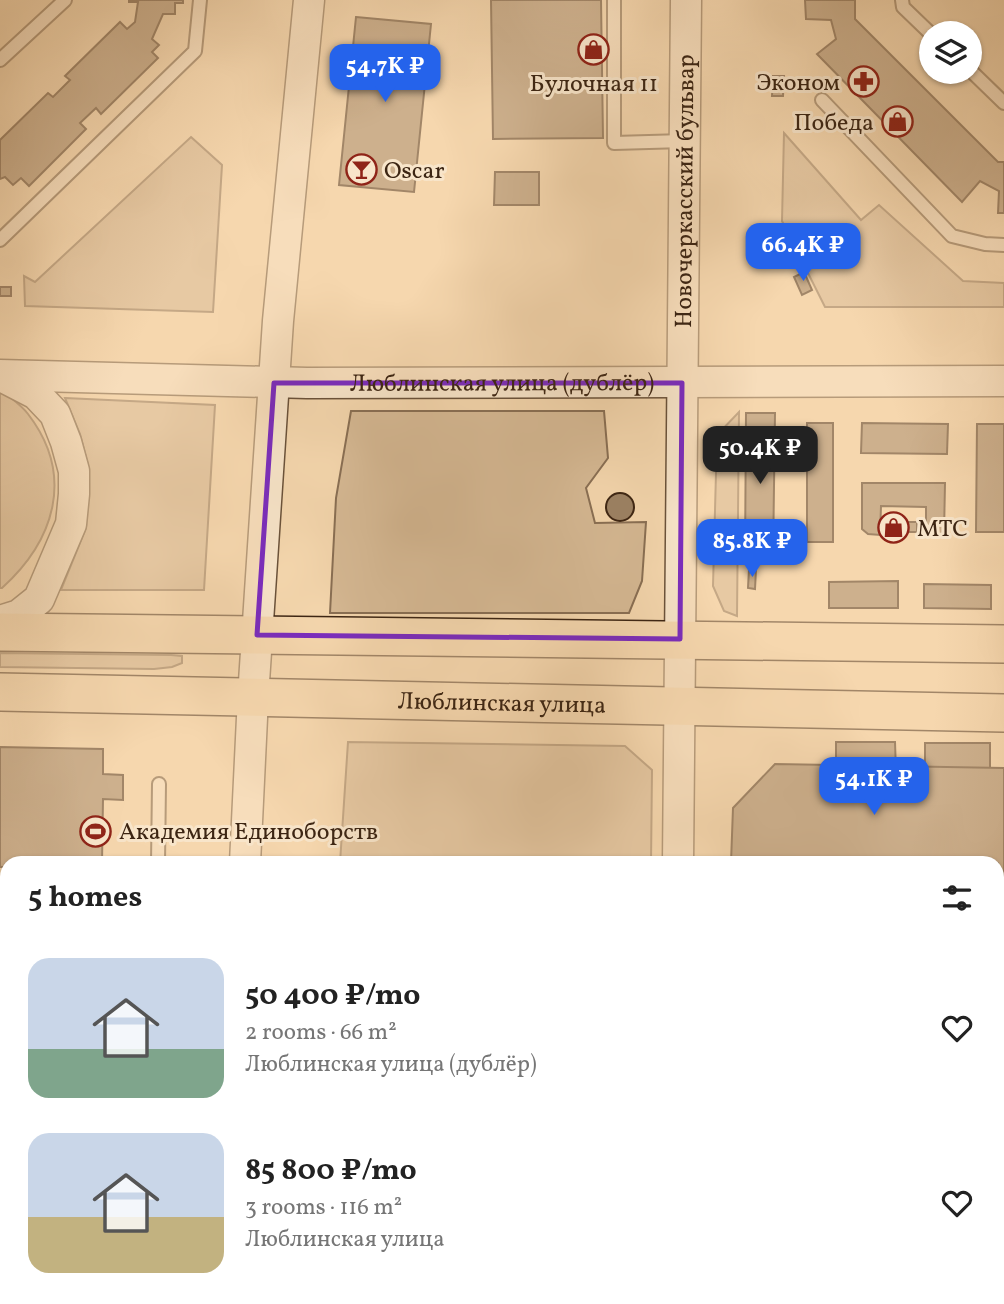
<!DOCTYPE html>
<meta charset="utf-8">
<style>
:root{--surface:#fff;--page:#f2f2f2;--text:#222;--muted:#767676;--accent:#2563eb}
body{margin:0;font-family:Vollkorn,serif;background:var(--page);color:var(--text);height:100vh;display:flex;flex-direction:column;font-size:26px;white-space:nowrap}
*{box-sizing:border-box;margin:0}
p{font-size:23px;color:var(--muted)}
.icon{flex:none;width:38px;height:38px;fill:none;stroke:currentColor;stroke-width:2;stroke-linecap:round;stroke-linejoin:round}
.map{position:relative;flex:1;overflow:hidden}
.panel{position:absolute;left:0px;top:856px;width:1004px;height:450px;display:flex;flex-direction:column;background:var(--surface);border-radius:21px 21px 0 0;box-shadow:0 2px 5px #0004}
.panel>*{flex:none}
.buttons{position:absolute;left:919px;top:21px;display:grid;gap:14px}
.buttons a{display:grid;place-items:center;width:63px;height:63px;border-radius:50%;background:var(--surface);box-shadow:0 2px 5px #0004;font-size:35px}
.price{position:absolute;translate:-50% -60px;padding:0 16px;border-radius:14px;background:var(--accent);color:#fff;font-size:23px;line-height:46px;filter:drop-shadow(0 2px 4px #0008)}
.price::after{content:'';position:absolute;left:50%;top:42px;width:21px;height:16px;margin-left:-10px;background:inherit;clip-path:polygon(0 0,100% 0,50% 100%)}
.price.active{background:#222;color:#fff}
ul{padding:0;list-style:none}
li{display:flex;align-items:center;gap:21px;height:175px;padding:0 28px}
li span{display:grid;place-items:center;flex:none;width:196px;height:140px;border-radius:21px;color:#555}
li>.icon{margin-inline-start:auto}
span .icon{width:84px;height:84px;fill:#fffc;stroke-width:1}
li b{font-size:30px}
h2{display:flex;justify-content:space-between;align-items:center;height:84px;padding:0 28px;font-size:30px}
.map>svg:first-child{display:block}
.green{fill:#d6b994;stroke:#896f54;stroke-width:2}
.building{fill:#9c8264;stroke:#3c2513;stroke-width:2}
.lines{fill:none;stroke-linecap:round;stroke-linejoin:round}
.service-casing{stroke:#6a523a;stroke-width:16}
.minor-casing{stroke:#6a523a;stroke-width:26}
.tertiary-casing{stroke:#6a523a;stroke-width:33}
.primary-casing{stroke:#3c2513;stroke-width:40}
.service{stroke:#f8e5ca;stroke-width:12}
.minor{stroke:#f8e5ca;stroke-width:23}
.tertiary{stroke:#f8e5ca;stroke-width:30}
.primary{stroke:#f5d7ae;stroke-width:37}
.marked{fill:none;stroke:#7b2cbf;stroke-width:5;stroke-linejoin:round}
.labels{text-anchor:middle;stroke-width:6;stroke-linejoin:round;paint-order:stroke}
.poi-label{font-size:24px;fill:#3c2513;stroke:#f8e5ca;text-anchor:start}
.street-label{font-size:24px;fill:#3c2513;stroke:#f8e5ca}
</style>
<div class="map">
<svg width="1004" height="1304" viewBox="0 0 1004 1304">
<rect width="100%" height="100%" fill="#f5d7ae"/>
<filter id="stains"><feTurbulence type="fractalNoise" baseFrequency=".00286" numOctaves="4"/><feColorMatrix values="0 0 0 0 .2 0 0 0 0 .09 0 0 0 0 .02 0 0 0 .5 -.17"/></filter>
<radialGradient id="worn" r=".72"><stop offset=".6" stop-color="#630" stop-opacity="0"/><stop offset="1" stop-color="#630" stop-opacity=".3"/></radialGradient>
<g class="green">
<polygon points="784,133 861,220 879,205 963,281 1004,283 1004,307 825,307 782,221"/>
<polygon points="191,137 222,165 213,312 25,306 24,276 35,282"/>
<path d="M0 392H4C12 399 22 406 28 414 75 475 55 540 2 588H0Z"/>
<polygon points="65,398 215,405 204,590 61,590 86,528 88,465 80,434"/>
<polygon points="351,411 604,411 608,458 586,488 595,523 646,522 642,581 629,613 330,613 336,498"/>
<polygon points="739,412 737,616 724,611 713,586 717,435"/>
<polygon points="0,653 171,655 182,656 182,663 172,667 154,669 0,667"/>
<polygon points="348,742 625,746 652,770 651,863 340,863"/>
<rect x="0" y="1210" width="7" height="75"/>
</g>
<g class="building">
<polygon points="129,0 183,0 183,3 175,3 175,14 163,14 152,39 159,45 152,52 158,58 101,114 96,108 80,123 86,129 29,186 21,178 13,185 5,177 0,179 0,140 48,93 53,97 70,80 65,76 120,22 127,29 135,22 138,2 129,2"/>
<polygon points="491,0 601,0 603,138 493,139"/>
<polygon points="805,0 855,0 855,19 998,162 1004,162 1004,213 998,213 999,191 980,181 962,202 817,54 836,39 831,20 806,19"/>
<polygon points="356,17 431,24 414,192 339,185"/>
<polygon points="773,76 784,76 783,96 772,96"/>
<polygon points="495,172 539,172 539,205 494,205"/>
<polygon points="804,272 812,290 802,295 794,277"/>
<rect x="0" y="287" width="11" height="9"/>
<polygon points="746,413 775,413 773,559 745,559"/>
<rect x="807" y="423" width="26" height="119"/>
<polygon points="862,423 948,424 947,454 861,453"/>
<polygon points="977,424 1004,424 1004,532 976,532"/>
<polygon points="862,483 945,483 944,534 926,533 926,507 881,506 880,535 868,534 862,529"/>
<circle cx="620" cy="507" r="14"/>
<rect x="907" y="522" width="10" height="10"/>
<rect x="889" y="523" width="10" height="10"/>
<polygon points="749,569 756,569 755,589 748,588"/>
<polygon points="898,581 898,608 829,608 829,582"/>
<polygon points="924,584 991,585 991,609 924,608"/>
<polygon points="836,742 895,742 896,771 836,771"/>
<polygon points="925,743 990,743 990,772 925,771"/>
<polygon points="0,747 103,749 103,774 123,775 123,800 103,799 102,863 7,863 7,867 0,867"/>
<polygon points="775,764 1004,768 1004,935 998,935 998,863 731,863 733,808"/>
<polygon points="0,1071 7,1071 7,1167 0,1166"/>
<polygon points="998,1117 1004,1119 1004,1172 998,1174"/>
<polygon points="91,1298 218,1298 218,1304 90,1304"/>
<polygon points="632,1298 707,1298 707,1304 631,1304"/>
</g>
<g class="lines">
<defs>
<g id="service">
<polyline points="614,0 614,143 684,141"/>
<polyline points="902,0 903,7 931,34"/>
<polyline points="0,60 65,0"/>
<polyline points="970,70 1004,103"/>
<polyline points="822,100 952,236 985,244 1004,245"/>
<polyline points="0,240 195,51 200,0"/>
<polyline points="158,863 159,784"/>
<polyline points="0,1187 7,1187"/>
<polyline points="998,1259 1004,1259"/>
<polyline points="61,1304 62,1298"/>
<polyline points="911,1304 917,1298"/>
</g>
<g id="minor">
<polyline points="237,1304 237,1298"/>
<polyline points="568,1304 568,1298"/>
</g>
<g id="tertiary">
<path id="s1" d="M0 375 307 383 1004 381"/>
<polyline points="0,621 19,615 39,599 71,524 74,494 74,471 66,442 55,414 36,394 3,377"/>
<polyline points="245,863 253,697 278,321 309,0"/>
<path id="s2" d="M678 863 686 0"/>
<polyline points="0,975 7,975"/>
<polyline points="998,998 1004,998"/>
</g>
<g id="primary">
<polyline points="0,632 1004,644"/>
<path id="s3" d="M0 692 1004 713"/>
</g>
</defs>
<use href="#service" class="service-casing"/>
<use href="#minor" class="minor-casing"/>
<use href="#tertiary" class="tertiary-casing"/>
<use href="#primary" class="primary-casing"/>
<use href="#service" class="service"/>
<use href="#minor" class="minor"/>
<use href="#tertiary" class="tertiary"/>
<use href="#primary" class="primary"/>
</g>
<path d="M0 0H1004V1304H0ZM274 383H682L680 639 257 635Z" fill="#f5d7ae" fill-opacity=".55" fill-rule="evenodd"/>
<path class="marked" d="M274 383H682L680 639 257 635Z"/>
<defs>
<symbol id="shop-ring" viewBox="-11 -11 22 22"><circle r="9.5" fill="#f8e5ca" stroke="#8f2418" stroke-width="1.5"/><path d="M-5-2.5h2.3a2.7 3.5 0 0 1 5.4 0H5L5.5 6h-11ZM-1.5-2.5h3a1.5 2.3 0 0 0-3 0Z" fill="#8f2418"/></symbol>
<symbol id="pharmacy-ring" viewBox="-11 -11 22 22"><circle r="9.5" fill="#f8e5ca" stroke="#8f2418" stroke-width="1.5"/><path d="M-2-6h4v4h4v4h-4v4h-4v-4h-4v-4h4Z" fill="#8f2418"/></symbol>
<symbol id="bar-ring" viewBox="-11 -11 22 22"><circle r="9.5" fill="#f8e5ca" stroke="#8f2418" stroke-width="1.5"/><path d="M-6-5H6L.8 .8V4.5H3.5V6h-7V4.5H-.8V.8Z" fill="#8f2418"/></symbol>
<symbol id="stadium-ring" viewBox="-11 -11 22 22"><circle r="9.5" fill="#f8e5ca" stroke="#8f2418" stroke-width="1.5"/><path d="M0-5a6.5 5 0 1 0 0 10a6.5 5 0 1 0 0-10ZM-3.5-1.8h7v3.6h-7Z" fill="#8f2418"/></symbol>
</defs>
<g fill-rule="evenodd">
<use href="#shop-ring" x="576" y="32" width="35" height="35"/>
<use href="#pharmacy-ring" x="846" y="64" width="35" height="35"/>
<use href="#shop-ring" x="880" y="104" width="35" height="35"/>
<use href="#bar-ring" x="344" y="152" width="35" height="35"/>
<use href="#shop-ring" x="876" y="510" width="35" height="35"/>
<use href="#stadium-ring" x="78" y="814" width="35" height="35"/>
</g>
<g class="labels">
<g class="poi-label">
<text x="840" y="90" text-anchor="end">Эконом</text>
<text x="594" y="91" text-anchor="middle">Булочная 11</text>
<text x="874" y="130" text-anchor="end">Победа</text>
<text x="384" y="178">Oscar</text>
<text x="917" y="536">МТС</text>
<text x="119" y="839">Академия Единоборств</text>
</g>
<g class="street-label">
<text dy="8" stroke="none"><textPath href="#s2" startOffset="672">Новочеркасский бульвар</textPath></text>
<text dy="8" stroke="none"><textPath href="#s1" startOffset="502">Люблинская улица (дублёр)</textPath></text>
<text dy="8" stroke="none"><textPath href="#s3" startOffset="502">Люблинская улица</textPath></text>
</g>
</g>
<rect width="100%" height="100%" filter="url(#stains)"/>
<rect width="100%" height="100%" fill="url(#worn)"/>
</svg>
<div class="buttons">
<a><svg class="icon" aria-label="layers" viewBox="0 0 24 24"><path d="M12 4l9 5-9 5-9-5zM3 14l9 5 9-5"/></svg></a>
</div>
<b class="price" style="left:385px;top:104px">54.7K ₽</b>
<b class="price" style="left:803px;top:283px">66.4K ₽</b>
<b class="price active" style="left:760px;top:486px">50.4K ₽</b>
<b class="price" style="left:752px;top:579px">85.8K ₽</b>
<b class="price" style="left:874px;top:817px">54.1K ₽</b>
<section class="panel">
<h2>5 homes<svg class="icon" aria-label="filters" viewBox="0 0 24 24"><path d="M4 7h16M4 17h16"/><circle cx="9" cy="7" r="2"/><circle cx="15" cy="17" r="2"/></svg></h2>
<ul>
<li><span style="background:linear-gradient(#c9d6e8 65%,#7fa58c 0)"><svg class="icon" aria-label="home" viewBox="0 0 24 24"><path d="M3 11l9-7 9 7M6 9v11h12V9"/></svg></span><div><b>50 400 ₽/mo</b><p>2 rooms · 66 m²</p><p>Люблинская улица (дублёр)</p></div><svg class="icon" aria-label="heart" viewBox="0 0 24 24"><path d="M12 20l-8-8c-3-5 5-10 8-4 3-6 11-1 8 4z"/></svg></li>
<li><span style="background:linear-gradient(#c9d6e8 60%,#c2b280 0)"><svg class="icon" aria-label="home" viewBox="0 0 24 24"><path d="M3 11l9-7 9 7M6 9v11h12V9"/></svg></span><div><b>85 800 ₽/mo</b><p>3 rooms · 116 m²</p><p>Люблинская улица</p></div><svg class="icon" aria-label="heart" viewBox="0 0 24 24"><path d="M12 20l-8-8c-3-5 5-10 8-4 3-6 11-1 8 4z"/></svg></li>
</ul>
</section>
</div>
